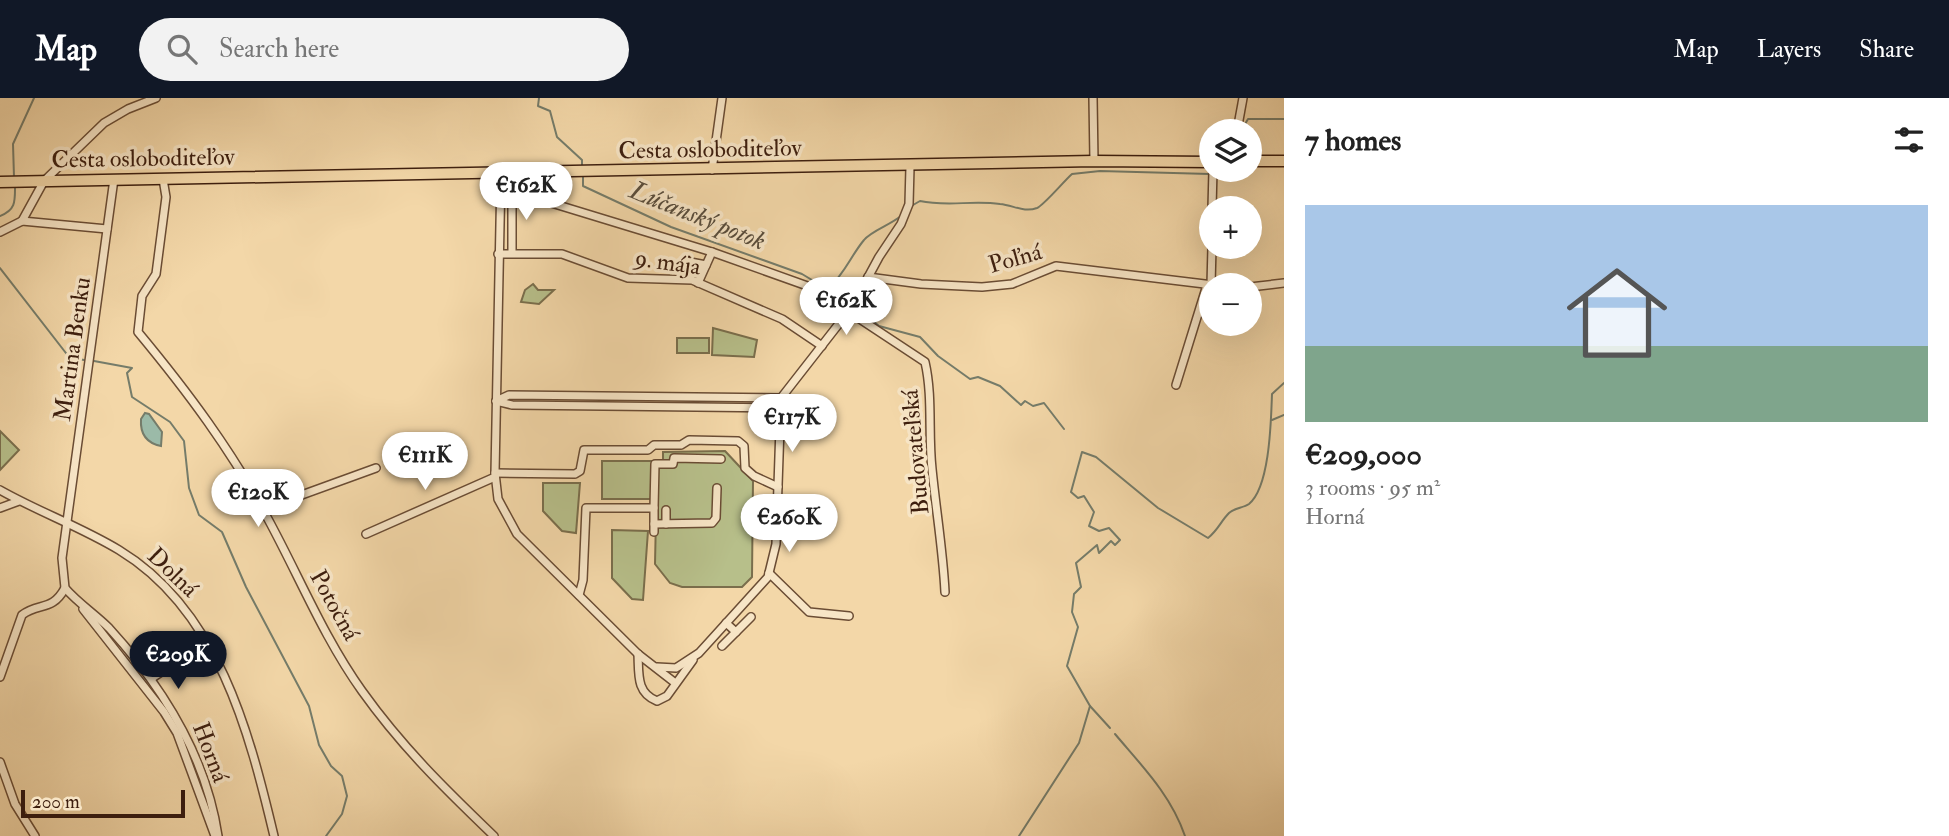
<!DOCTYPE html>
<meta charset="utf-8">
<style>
:root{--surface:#fff;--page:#f2f2f2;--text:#222;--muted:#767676;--line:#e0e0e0;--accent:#111827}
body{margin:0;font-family:"IM FELL Double Pica",serif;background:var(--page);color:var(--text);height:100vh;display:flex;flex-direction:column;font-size:26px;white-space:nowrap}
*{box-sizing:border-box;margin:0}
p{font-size:23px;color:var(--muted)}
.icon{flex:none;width:38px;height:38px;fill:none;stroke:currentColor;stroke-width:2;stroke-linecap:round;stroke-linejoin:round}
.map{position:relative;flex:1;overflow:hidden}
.details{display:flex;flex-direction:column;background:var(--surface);width:665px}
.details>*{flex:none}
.buttons{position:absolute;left:1199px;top:21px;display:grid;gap:14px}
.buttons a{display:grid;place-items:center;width:63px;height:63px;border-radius:50%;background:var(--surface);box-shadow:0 7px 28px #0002;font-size:35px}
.scale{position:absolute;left:21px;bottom:18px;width:164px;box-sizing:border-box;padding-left:7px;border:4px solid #3d1e0e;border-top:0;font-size:19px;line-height:24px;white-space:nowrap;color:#3d1e0e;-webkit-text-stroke:5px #f7e5c6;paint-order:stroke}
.price{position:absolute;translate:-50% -60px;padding:0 16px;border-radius:24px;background:#fff;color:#222;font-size:23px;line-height:46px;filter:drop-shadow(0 2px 4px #0008)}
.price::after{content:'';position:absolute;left:50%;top:42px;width:21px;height:16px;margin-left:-10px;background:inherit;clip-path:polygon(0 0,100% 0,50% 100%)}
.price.on{background:var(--accent);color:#fff}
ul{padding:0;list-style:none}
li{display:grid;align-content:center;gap:14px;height:371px;padding:0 21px}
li+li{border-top:2px solid var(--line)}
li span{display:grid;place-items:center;height:217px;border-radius:0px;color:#555}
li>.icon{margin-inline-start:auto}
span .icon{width:126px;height:126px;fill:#fffc;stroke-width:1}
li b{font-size:30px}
h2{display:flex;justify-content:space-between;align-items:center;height:84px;padding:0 21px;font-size:30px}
header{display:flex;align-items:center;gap:42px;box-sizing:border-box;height:98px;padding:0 35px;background:var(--accent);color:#fff}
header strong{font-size:33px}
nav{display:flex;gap:38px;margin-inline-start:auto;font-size:24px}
.search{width:490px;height:63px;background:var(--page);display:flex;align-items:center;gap:18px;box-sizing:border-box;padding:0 24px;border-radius:38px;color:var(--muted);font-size:26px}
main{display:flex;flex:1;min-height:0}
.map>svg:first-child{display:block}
.green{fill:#b7bf8a;stroke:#7a6e4c;stroke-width:2}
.water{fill:#9bbaa8;stroke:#757c6a;stroke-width:2}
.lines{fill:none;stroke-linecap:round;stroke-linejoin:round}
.stream{stroke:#757c6a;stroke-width:2}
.minor-casing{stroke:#6a4c34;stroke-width:10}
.major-casing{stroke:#3d1e0e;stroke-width:13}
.minor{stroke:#f7e5c6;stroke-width:7}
.major{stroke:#f3d7a8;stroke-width:10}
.labels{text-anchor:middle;stroke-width:7;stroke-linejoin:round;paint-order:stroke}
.street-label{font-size:24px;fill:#3d1e0e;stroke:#f7e5c6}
.water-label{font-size:26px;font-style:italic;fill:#594d3c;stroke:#f7e5c6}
</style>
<header>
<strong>Map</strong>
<div class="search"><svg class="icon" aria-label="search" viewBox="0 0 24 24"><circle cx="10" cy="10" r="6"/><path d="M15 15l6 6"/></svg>Search here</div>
<nav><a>Map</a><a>Layers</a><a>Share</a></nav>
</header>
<main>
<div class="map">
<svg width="1284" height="738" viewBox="0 0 1284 738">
<rect width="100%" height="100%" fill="#f3d7a8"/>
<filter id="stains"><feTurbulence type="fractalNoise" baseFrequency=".00286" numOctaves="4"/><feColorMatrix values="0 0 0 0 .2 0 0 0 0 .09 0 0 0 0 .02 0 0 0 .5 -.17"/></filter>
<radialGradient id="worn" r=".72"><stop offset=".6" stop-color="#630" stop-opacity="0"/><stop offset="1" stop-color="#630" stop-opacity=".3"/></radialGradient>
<g class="green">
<polygon points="533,186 538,192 554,192 539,206 521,204 525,192"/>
<polygon points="713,230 757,242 754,259 712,257"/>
<rect x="677" y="240" width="32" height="15"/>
<polygon points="0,333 19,352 0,372"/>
<polygon points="725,353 753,383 752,479 742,489 682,489 670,485 655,466 657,371 663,369 663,354"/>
<polygon points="602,363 653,363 652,401 602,401"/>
<polygon points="543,385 580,385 576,435 562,433 543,413"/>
<polygon points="612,432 648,433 643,502 632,501 612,480"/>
</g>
<path class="water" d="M145 315 149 316 162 334 161 348C146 345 140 336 141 321Z"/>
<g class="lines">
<g class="stream">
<polyline points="539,0 538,8 550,13 557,39 582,62 582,68"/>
<polyline points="1241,33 1248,21 1284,21"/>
<polyline points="1216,76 1232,72"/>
<polyline points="583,77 583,88 671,129 802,176 852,206"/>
<polyline points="14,79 13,46 34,0"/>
<path d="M913 107 920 103C947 109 972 102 1000 106 1013 107 1024 115 1037 110 1044 107 1064 83 1072 76L1100 73 1210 76"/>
<path d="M0 118C16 112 15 103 15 88"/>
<polyline points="0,170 69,259 84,262"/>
<path d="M828 191C846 174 850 159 864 142 871 133 890 127 901 118"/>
<polyline points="857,210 879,228 920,239 938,258 970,281 978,279 1000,288 1021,307 1025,303 1033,308 1044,305 1064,331"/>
<polyline points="94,263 132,270 127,275 132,299 170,324 184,343 189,390 199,417 222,434 246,489 309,608 319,647 331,668 342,678 347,698 342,716 326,738"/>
<polyline points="1272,322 1284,317"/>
<polyline points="1090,608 1110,630"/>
<path d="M1115 636C1142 668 1171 697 1185 738"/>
<path d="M1019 738 1079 645 1090 608 1067 568 1078 529 1072 514 1074 496 1081 489 1076 465 1097 447 1099 455 1111 443 1115 447 1120 442 1109 430 1099 433 1089 428 1094 414 1084 398 1078 400 1071 394 1082 354 1096 359 1158 410 1208 440C1218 432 1221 423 1229 415 1234 410 1243 410 1249 406 1270 389 1271 322 1272 296L1284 285"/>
</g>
<defs>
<g id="minor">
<polyline points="1093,0 1094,63"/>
<polyline points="1237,33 1243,0"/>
<polyline points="712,72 722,0"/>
<path d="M501 75 512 93 712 154 813 190 925 264C933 299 928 335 932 371 936 412 943 453 945 494"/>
<polyline points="501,77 495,375 498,401 517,436 638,556 674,584"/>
<path d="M114 81 62 460 65 490C78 505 95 516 109 530 162 588 206 658 218 738"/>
<path d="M163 81 166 99 156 176 142 198 138 234C187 293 232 353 268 421 299 478 324 540 362 593 402 649 445 691 494 738"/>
<polyline points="512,93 512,155"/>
<polyline points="1212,110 1213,72"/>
<polyline points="22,123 107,131"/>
<polyline points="0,134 22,123 44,83 104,25 128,11 156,0"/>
<polyline points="498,156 562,156 628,180 692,182 782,221 822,248"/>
<polyline points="685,163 706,167"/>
<polyline points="868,179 921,186 982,189 1012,186 1056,168 1213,187"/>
<polyline points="698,185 712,154"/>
<polyline points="1211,187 1212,149"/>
<polyline points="1250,189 1284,185"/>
<polyline points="1176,287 1207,187"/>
<polyline points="496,303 509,297 781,300"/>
<polyline points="496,303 512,307 778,310"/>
<polyline points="495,375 575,376 580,373 584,352 648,352 654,347 681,347 689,342 738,343 744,348 745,370 754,378 778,389"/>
<path d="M0 392C39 414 81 429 119 452 218 512 249 633 274 738"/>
<polyline points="0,410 19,403"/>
<polyline points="654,410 654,434"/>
<polyline points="263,411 376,370"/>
<polyline points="654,426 712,425 716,420 717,390"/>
<polyline points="666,426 666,412"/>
<polyline points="366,436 495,379"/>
<polyline points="769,475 809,514 849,518"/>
<polyline points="579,497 583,482 586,410 654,410 655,366 673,366 674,360 721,361"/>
<polyline points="83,511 164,614 177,635 215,738"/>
<polyline points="736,534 751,519"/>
<polyline points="722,548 736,534 726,525"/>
<path d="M638 556C639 576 636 595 657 603L667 598 693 562"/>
<polyline points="657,569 676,570 699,555 768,479 776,446 781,300 852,209 879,159 901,126 909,106 910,69"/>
<path d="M0 579 22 517C39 504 52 514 65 490"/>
<polyline points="152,580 209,543"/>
<polyline points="0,664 15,706 35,738"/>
</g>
<g id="major">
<polyline points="1250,63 1284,63"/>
<polyline points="0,84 1094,63 1211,64"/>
</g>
</defs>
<use href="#minor" class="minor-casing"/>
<use href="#major" class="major-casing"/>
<use href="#minor" class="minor"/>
<use href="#major" class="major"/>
</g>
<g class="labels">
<g class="street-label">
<text transform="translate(710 51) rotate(-1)" y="8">Cesta osloboditeľov</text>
<text transform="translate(143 60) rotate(-1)" y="8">Cesta osloboditeľov</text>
<text transform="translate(1015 160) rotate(-16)" y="8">Poľná</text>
<text transform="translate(668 164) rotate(8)" y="8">9. mája</text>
<text transform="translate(72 251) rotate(-82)" y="8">Martina Benku</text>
<text transform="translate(915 354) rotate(-95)" y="8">Budovateľská</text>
<text transform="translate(173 474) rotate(44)" y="8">Dolná</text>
<text transform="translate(335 507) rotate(61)" y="8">Potočná</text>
<text transform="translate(211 654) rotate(69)" y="8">Horná</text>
</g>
<g class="water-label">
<text transform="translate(698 117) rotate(22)" y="9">Lúčanský potok</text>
</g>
</g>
<rect width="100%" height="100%" filter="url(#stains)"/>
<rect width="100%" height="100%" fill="url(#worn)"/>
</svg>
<div class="buttons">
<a><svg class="icon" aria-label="layers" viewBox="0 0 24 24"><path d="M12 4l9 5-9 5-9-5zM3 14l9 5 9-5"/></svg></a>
<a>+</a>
<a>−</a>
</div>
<div class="scale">200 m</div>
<b class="price" style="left:526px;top:124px">€162K</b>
<b class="price" style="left:846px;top:239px">€162K</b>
<b class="price" style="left:792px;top:356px">€117K</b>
<b class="price" style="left:425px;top:394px">€111K</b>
<b class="price" style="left:258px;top:431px">€120K</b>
<b class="price" style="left:789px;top:456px">€260K</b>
<b class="price on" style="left:178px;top:593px">€209K</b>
</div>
<section class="details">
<h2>7 homes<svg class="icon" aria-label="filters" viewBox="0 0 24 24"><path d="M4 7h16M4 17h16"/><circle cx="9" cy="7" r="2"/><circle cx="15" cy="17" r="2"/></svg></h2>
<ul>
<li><span style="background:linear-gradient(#a9c7e8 65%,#7fa58c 0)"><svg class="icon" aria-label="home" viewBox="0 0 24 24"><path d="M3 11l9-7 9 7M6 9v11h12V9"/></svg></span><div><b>€209,000</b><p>3 rooms · 95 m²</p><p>Horná</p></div></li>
</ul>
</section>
</main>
